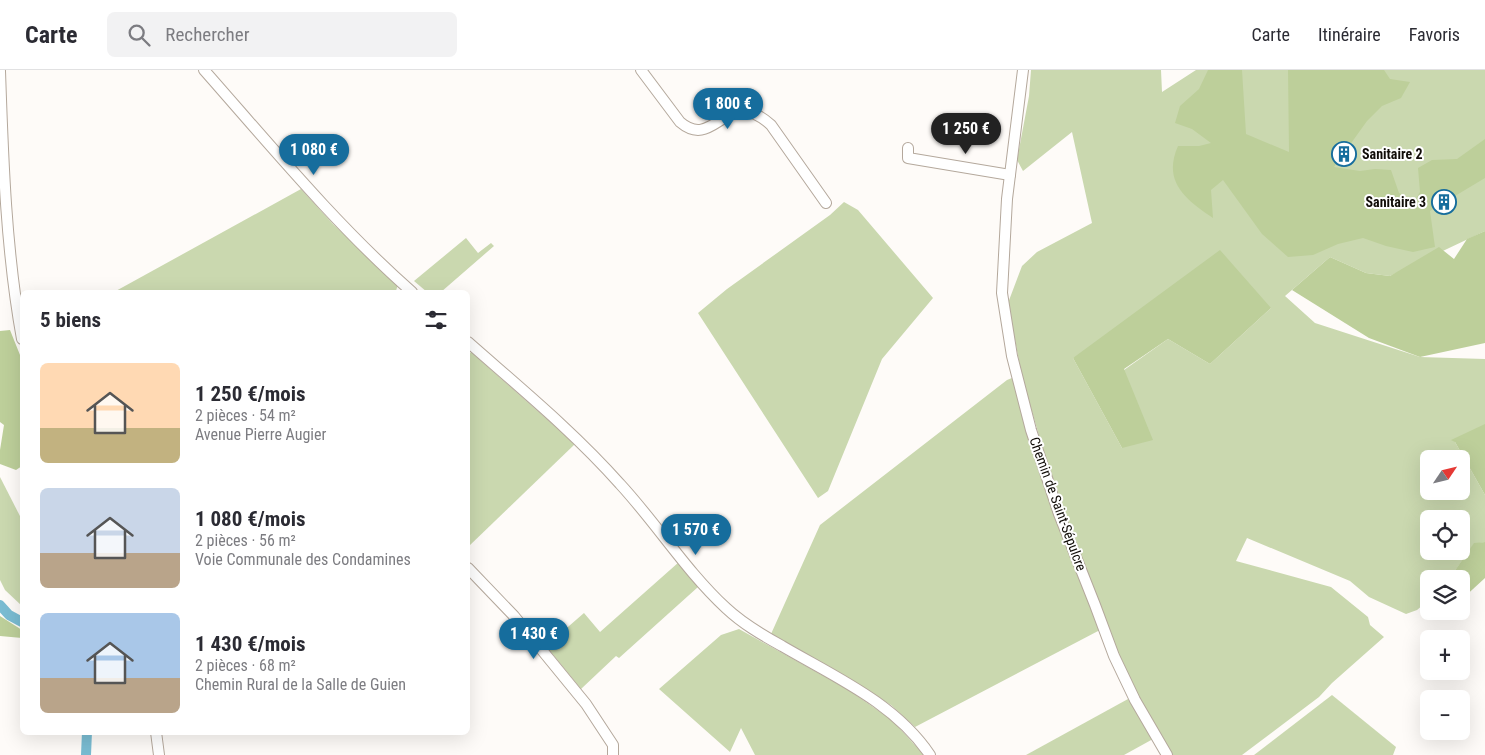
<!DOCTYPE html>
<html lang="fr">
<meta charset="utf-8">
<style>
:root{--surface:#fff;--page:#f2f2f3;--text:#2b2b33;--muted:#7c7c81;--line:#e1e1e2;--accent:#166d9d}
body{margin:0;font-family:"Roboto Condensed",sans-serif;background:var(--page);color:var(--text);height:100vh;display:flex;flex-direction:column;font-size:19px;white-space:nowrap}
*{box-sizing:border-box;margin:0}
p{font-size:16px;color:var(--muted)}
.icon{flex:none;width:28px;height:28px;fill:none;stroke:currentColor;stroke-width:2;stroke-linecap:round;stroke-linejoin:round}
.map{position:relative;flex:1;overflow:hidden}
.sheet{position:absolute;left:20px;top:220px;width:450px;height:445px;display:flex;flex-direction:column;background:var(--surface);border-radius:8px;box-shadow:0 5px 20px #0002}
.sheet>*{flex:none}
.needle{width:32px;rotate:55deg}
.buttons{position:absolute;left:1420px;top:380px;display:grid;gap:10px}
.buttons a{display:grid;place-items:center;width:50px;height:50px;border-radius:8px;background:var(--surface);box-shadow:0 5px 20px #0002;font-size:25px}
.price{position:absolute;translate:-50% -42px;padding:0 11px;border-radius:18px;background:var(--accent);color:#fff;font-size:16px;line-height:32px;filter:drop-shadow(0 1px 2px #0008)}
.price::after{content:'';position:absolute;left:50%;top:30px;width:15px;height:11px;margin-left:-8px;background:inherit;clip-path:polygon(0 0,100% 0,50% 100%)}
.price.active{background:#222;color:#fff}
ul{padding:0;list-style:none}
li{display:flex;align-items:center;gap:15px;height:125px;padding:0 20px}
li span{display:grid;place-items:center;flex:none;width:140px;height:100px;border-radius:8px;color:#555}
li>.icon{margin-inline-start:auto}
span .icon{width:60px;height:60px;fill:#fffc;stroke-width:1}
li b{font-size:21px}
h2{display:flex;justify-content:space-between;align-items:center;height:60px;padding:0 20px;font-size:21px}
header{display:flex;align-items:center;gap:30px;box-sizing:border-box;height:70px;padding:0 25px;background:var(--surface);border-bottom:1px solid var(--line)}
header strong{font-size:24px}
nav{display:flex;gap:28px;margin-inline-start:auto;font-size:18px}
.search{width:350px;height:45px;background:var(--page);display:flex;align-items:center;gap:12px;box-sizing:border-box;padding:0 18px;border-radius:8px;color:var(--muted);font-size:19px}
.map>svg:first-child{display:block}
.green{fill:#cad8af;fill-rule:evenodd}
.forest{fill:#bdcf9a}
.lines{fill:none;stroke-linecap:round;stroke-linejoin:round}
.canal{stroke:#7abcd2;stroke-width:10}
.minor-casing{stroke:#b4a89c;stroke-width:12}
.minor{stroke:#fff;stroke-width:10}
.labels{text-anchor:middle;stroke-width:4;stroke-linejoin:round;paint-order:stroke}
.poi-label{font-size:14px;font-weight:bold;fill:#110d08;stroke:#fff;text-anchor:start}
.street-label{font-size:14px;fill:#110d08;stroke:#fff}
</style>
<header>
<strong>Carte</strong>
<div class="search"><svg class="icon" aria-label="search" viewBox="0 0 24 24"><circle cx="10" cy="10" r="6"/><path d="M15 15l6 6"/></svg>Rechercher</div>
<nav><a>Carte</a><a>Itinéraire</a><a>Favoris</a></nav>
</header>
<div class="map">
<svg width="1485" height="685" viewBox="0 0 1485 685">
<rect width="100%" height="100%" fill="#fefbf8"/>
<g class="green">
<path d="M1031 0H1161L1162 22 1196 0H1485V161L1390 206 1366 203 1330 187 1285 226 1315 253 1420 287 1485 289V356L1455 372 1485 425V472L1474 474 1449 509H1429V530L1417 540 1406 544 1369 527 1350 511 1247 468 1236 491 1331 517 1368 547 1370 555 1384 567 1332 613 1319 627 1242 685H1172L1137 625 1117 580 1053 414 1022 307 1008 233 1022 196 1037 182 1092 153 1072 62 1023 101 1017 90 1029 26ZM1271 238 1210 294 1168 269 1124 300 1122 378 1073 288ZM1429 389H1461V421H1429ZM1429 449H1461V481H1429Z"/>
<polygon points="301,119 333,154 398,214 396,221 114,222"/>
<polygon points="844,132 858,140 933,228 882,289 828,421 818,428 698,243 727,219 830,145"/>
<polygon points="466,168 478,183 491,173 494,176 441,222 427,222 414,211"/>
<polygon points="471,282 575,374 468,477 468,286"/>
<polygon points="1012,308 1035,388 1100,560 915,657 891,635 771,564 820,455 1007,310"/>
<polygon points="0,407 22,450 22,536 5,520 0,510"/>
<polygon points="679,492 698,517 619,588 616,586 581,619 546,576 584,543 600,562"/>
<polygon points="739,559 847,619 892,650 924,685 755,685 741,658 730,682 659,619 721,565"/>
<polygon points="1332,625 1396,677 1393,685 1254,685"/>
<polygon points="1128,629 1153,669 1124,685 1026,685"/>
</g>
<g class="forest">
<path d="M1208 0H1242L1246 64 1289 82 1288 0H1384L1390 9 1410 12 1401 28 1382 36 1367 51 1334 97 1360 101 1375 99 1391 100 1399 123 1414 132 1420 122 1418 98 1432 90 1457 89 1485 69V108L1430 141 1435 177 1413 182 1386 176 1363 168 1338 174 1313 185 1288 187 1262 164 1223 110 1211 120 1213 148C1186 130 1162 112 1178 76H1199L1211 73 1192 59 1175 53 1180 36 1199 19Z"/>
<polygon points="1485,161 1485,273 1420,287 1369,268 1292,220 1330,187 1366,203 1390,206 1439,177 1454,189 1467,169"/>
<polygon points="1220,180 1271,238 1210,294 1168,269 1124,299 1153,370 1122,378 1073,288"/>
<polygon points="10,260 22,290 22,396 16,400 0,394 0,380 4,355 0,352 0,261"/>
<polygon points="1485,354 1485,425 1455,372 1451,370"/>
<polygon points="1485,472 1485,508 1461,530 1461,509 1449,509 1474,473"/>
<polygon points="0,546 22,560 22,568 0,566"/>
</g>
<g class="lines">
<g class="canal">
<polyline points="0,535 9,545 22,552"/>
<polyline points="86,685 87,662"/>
</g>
<defs>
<g id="minor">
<path d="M204 0C271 76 336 155 412 222"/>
<path d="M641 0 680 52C715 82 726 14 771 55L826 133"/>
<polyline points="1023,0 1007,129 1002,223 1012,286 1031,360 1059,444 1095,535 1114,586 1135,630 1167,685"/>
<path d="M0 1C3 90 6 181 22 269"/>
<polyline points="908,78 908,88 1010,105"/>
<path d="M468 272C519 317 574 362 620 414 657 454 686 501 726 538 743 554 762 565 782 576 835 607 895 633 930 685"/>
<polyline points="468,498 514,546 586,634 613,675 613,685"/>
<polyline points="156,662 159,685"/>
</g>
</defs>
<use href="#minor" class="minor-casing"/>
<use href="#minor" class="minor"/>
</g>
<defs>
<symbol id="building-ring" viewBox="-11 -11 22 22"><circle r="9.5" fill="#fff" stroke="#166d9d" stroke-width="1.5"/><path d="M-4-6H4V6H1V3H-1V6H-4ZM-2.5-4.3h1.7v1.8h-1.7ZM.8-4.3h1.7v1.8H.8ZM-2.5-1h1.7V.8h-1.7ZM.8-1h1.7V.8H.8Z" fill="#166d9d"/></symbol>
</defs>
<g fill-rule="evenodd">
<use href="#building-ring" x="1330" y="70" width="28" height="28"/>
<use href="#building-ring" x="1430" y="118" width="28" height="28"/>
</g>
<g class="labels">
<g class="poi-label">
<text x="1362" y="89">Sanitaire 2</text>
<text x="1426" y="137" text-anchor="end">Sanitaire 3</text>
</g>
<g class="street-label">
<text transform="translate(1058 434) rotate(70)" y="5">Chemin de Saint-Sépulcre</text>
</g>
</g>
</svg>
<div class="buttons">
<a><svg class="needle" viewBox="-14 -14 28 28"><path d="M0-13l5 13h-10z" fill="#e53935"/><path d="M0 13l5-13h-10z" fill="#7c7c81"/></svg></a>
<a><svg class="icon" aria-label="locate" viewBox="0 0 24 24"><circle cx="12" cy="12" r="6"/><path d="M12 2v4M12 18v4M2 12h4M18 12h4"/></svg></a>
<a><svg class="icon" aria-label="layers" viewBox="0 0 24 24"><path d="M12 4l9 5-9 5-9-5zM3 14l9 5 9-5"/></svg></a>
<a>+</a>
<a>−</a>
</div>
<b class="price" style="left:728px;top:60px">1 800 €</b>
<b class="price active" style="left:966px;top:85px">1 250 €</b>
<b class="price" style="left:314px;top:106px">1 080 €</b>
<b class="price" style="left:696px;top:486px">1 570 €</b>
<b class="price" style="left:534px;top:590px">1 430 €</b>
<section class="sheet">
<h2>5 biens<svg class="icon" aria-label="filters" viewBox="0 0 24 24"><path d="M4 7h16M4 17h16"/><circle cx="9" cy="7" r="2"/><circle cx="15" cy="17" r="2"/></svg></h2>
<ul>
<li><span style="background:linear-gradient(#ffd9b3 65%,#c2b280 0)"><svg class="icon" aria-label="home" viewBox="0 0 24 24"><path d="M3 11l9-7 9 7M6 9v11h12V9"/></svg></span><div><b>1 250 €/mois</b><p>2 pièces · 54 m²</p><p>Avenue Pierre Augier</p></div></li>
<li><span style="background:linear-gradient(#c9d6e8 65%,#b9a48a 0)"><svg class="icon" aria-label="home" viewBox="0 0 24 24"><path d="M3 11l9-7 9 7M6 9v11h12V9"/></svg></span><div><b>1 080 €/mois</b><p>2 pièces · 56 m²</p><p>Voie Communale des Condamines</p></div></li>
<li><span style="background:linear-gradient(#a9c7e8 65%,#b9a48a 0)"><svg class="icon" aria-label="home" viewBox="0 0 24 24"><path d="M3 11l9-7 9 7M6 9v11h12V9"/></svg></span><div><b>1 430 €/mois</b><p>2 pièces · 68 m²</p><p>Chemin Rural de la Salle de Guien</p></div></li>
</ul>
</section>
</div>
